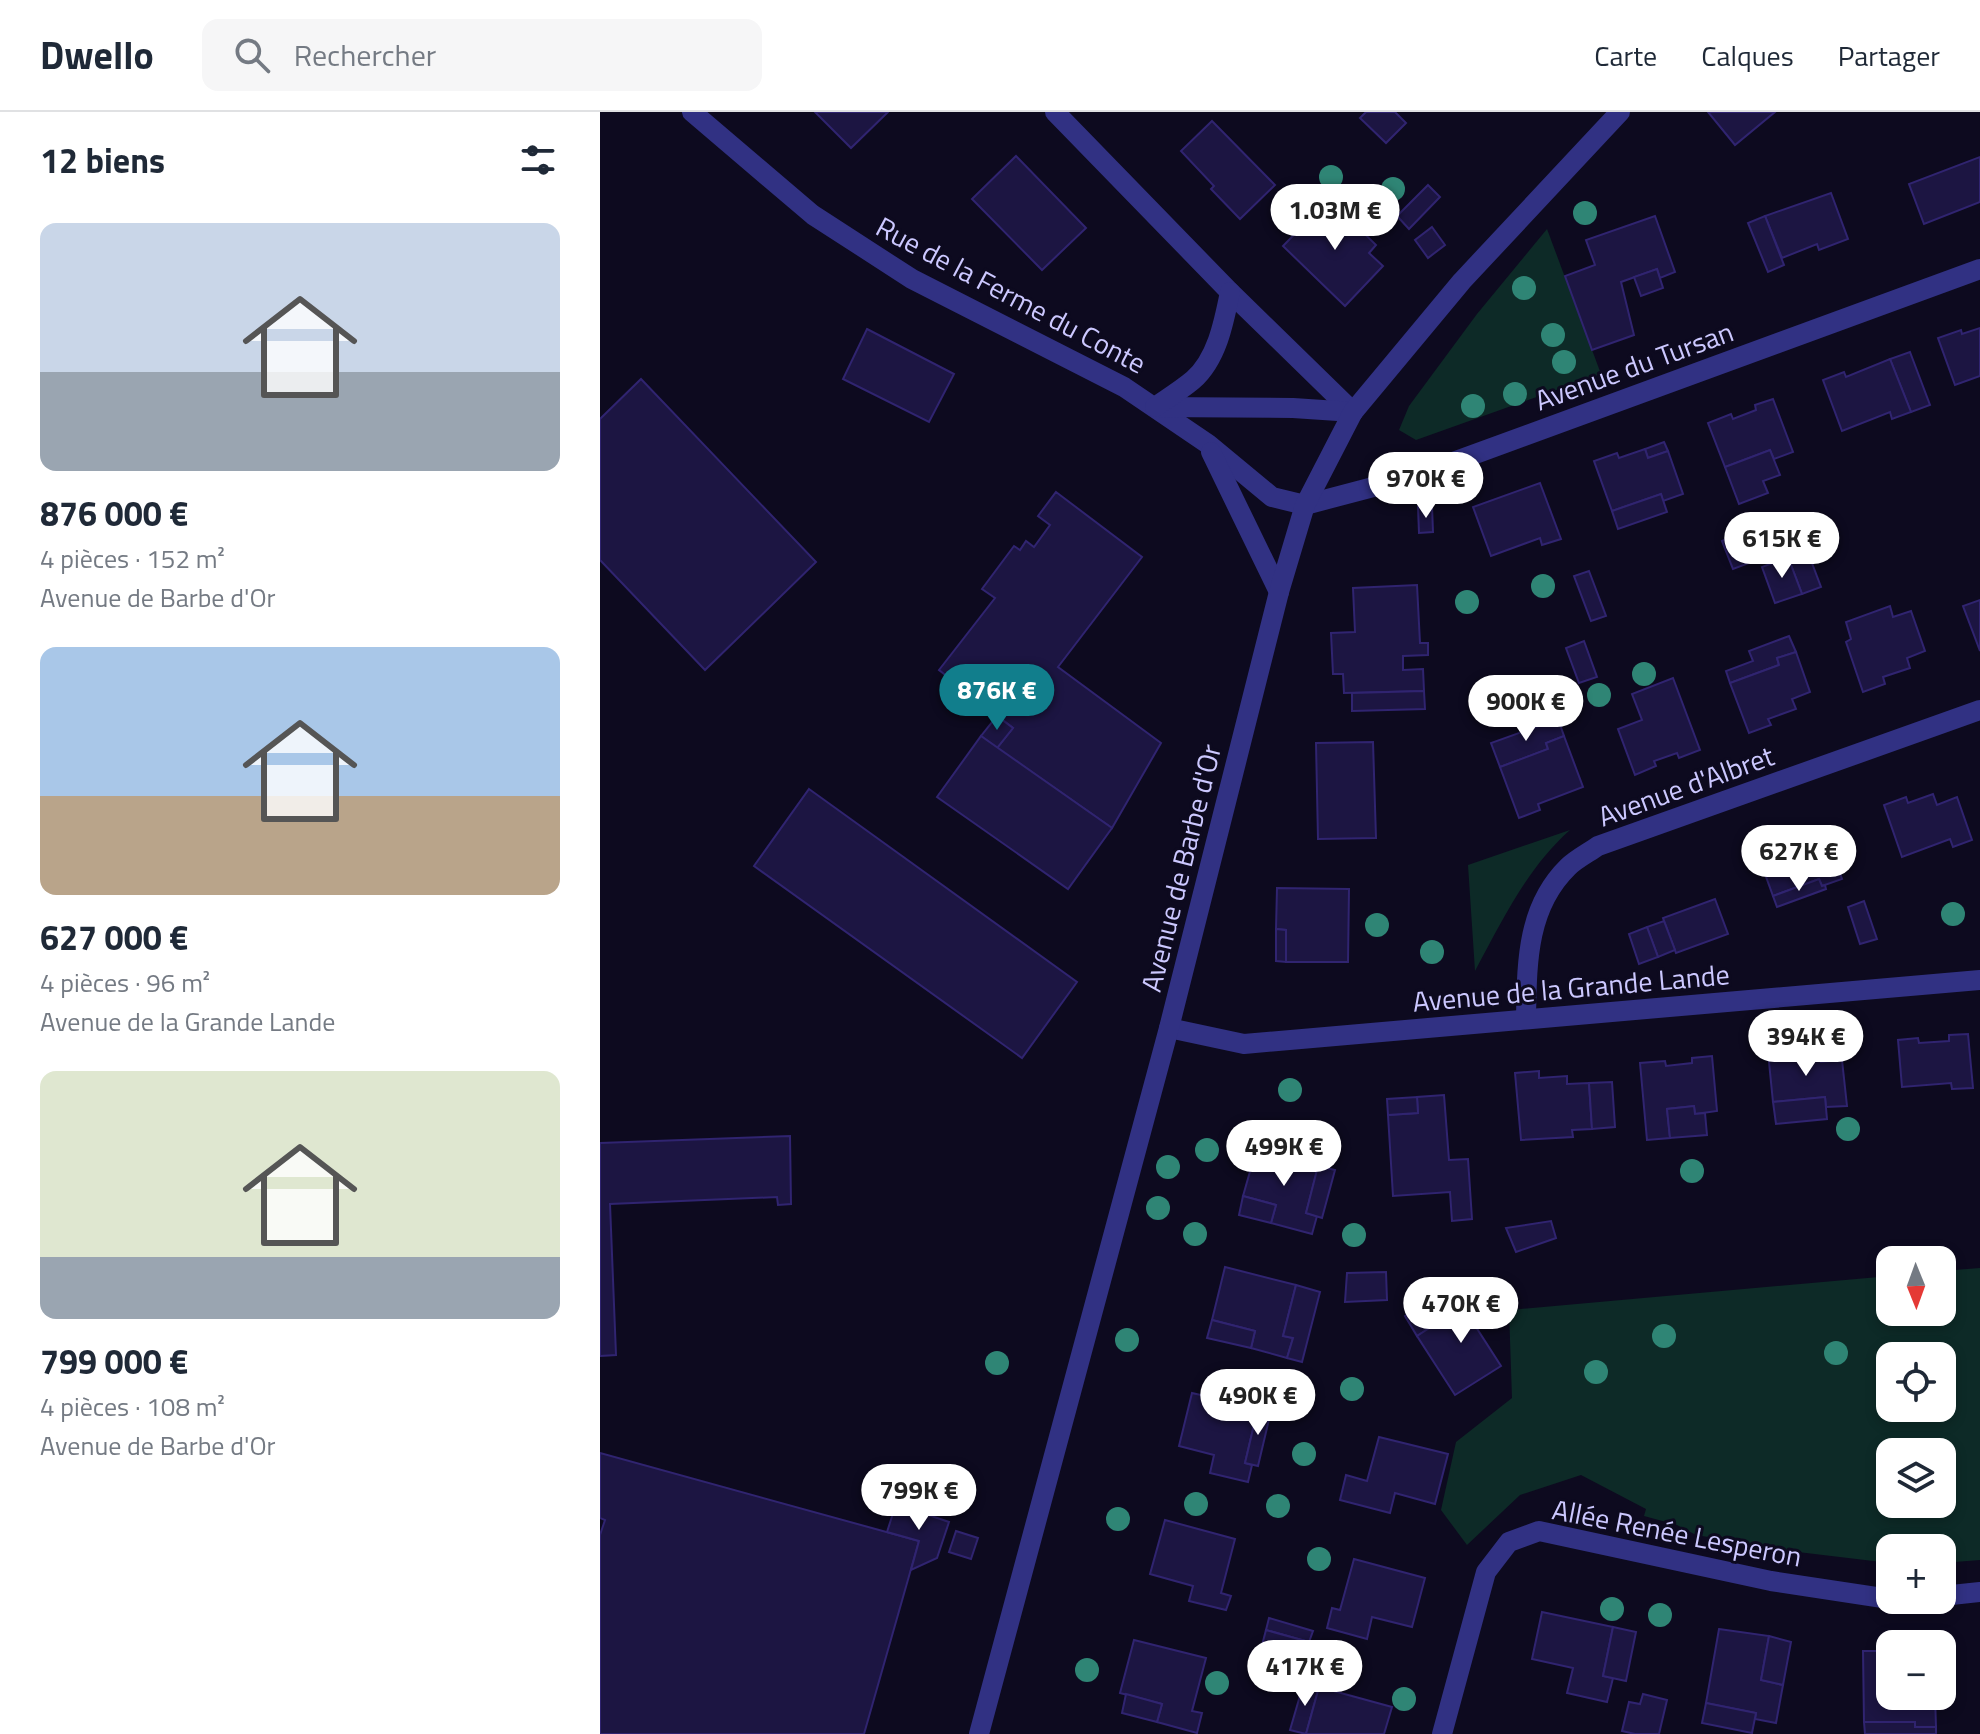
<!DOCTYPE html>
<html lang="fr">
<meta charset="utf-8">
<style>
:root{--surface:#fff;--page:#f6f6f7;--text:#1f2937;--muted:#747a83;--line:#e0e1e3;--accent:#117e8c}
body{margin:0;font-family:"Titillium Web",sans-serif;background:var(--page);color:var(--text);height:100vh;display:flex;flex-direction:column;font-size:30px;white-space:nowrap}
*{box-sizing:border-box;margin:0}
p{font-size:26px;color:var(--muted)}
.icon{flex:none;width:44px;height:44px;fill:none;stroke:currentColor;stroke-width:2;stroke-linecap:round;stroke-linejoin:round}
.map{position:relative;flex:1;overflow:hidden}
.panel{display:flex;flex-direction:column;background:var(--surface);width:600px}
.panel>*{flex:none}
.needle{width:52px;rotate:179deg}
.tools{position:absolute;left:1276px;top:1134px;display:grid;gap:16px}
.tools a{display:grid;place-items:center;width:80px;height:80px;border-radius:16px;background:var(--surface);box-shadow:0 4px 12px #0003;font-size:40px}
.price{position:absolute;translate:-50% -68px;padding:0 18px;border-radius:28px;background:#fff;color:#222;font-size:26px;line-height:52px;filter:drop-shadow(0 2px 4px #0008)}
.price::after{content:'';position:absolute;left:50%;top:48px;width:24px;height:18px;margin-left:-12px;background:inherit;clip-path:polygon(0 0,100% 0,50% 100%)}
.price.current{background:var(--accent);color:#fff}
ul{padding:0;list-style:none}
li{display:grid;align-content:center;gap:16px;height:424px;padding:0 40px}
li span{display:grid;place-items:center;height:248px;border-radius:16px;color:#555}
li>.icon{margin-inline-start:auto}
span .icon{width:144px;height:144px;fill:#fffc;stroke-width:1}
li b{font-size:34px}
h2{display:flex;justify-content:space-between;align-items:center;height:96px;padding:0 40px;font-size:34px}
header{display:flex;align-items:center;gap:48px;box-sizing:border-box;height:112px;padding:0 40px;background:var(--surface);border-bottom:2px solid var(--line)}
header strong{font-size:38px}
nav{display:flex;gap:44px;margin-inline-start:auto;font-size:28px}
.search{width:560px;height:72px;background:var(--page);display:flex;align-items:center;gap:20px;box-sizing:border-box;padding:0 28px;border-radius:16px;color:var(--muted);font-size:30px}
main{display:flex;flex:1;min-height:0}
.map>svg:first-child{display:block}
.green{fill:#0d2a27;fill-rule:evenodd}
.building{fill:#1c1542;stroke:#302470;stroke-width:2}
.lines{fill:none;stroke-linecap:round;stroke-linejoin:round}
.minor{stroke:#313183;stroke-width:20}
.tree{fill:#2f8575}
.labels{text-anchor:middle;stroke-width:6;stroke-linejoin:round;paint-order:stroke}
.street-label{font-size:28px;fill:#ccc8ff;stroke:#0d0a1f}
</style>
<header>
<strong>Dwello</strong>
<div class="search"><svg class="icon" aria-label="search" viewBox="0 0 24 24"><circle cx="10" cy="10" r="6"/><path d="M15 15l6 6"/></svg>Rechercher</div>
<nav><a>Carte</a><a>Calques</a><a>Partager</a></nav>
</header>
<main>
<section class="panel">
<h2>12 biens<svg class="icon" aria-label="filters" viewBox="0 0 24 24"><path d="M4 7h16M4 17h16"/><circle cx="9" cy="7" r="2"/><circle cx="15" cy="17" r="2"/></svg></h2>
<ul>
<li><span style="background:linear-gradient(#c9d6e8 60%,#9aa5b1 0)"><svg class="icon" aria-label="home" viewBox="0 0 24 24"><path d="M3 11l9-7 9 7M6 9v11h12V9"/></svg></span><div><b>876 000 €</b><p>4 pièces · 152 m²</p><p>Avenue de Barbe d'Or</p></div></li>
<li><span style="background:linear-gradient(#a9c7e8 60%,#b9a48a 0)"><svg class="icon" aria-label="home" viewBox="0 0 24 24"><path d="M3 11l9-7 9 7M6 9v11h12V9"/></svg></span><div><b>627 000 €</b><p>4 pièces · 96 m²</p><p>Avenue de la Grande Lande</p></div></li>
<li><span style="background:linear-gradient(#dfe7d0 75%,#9aa5b1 0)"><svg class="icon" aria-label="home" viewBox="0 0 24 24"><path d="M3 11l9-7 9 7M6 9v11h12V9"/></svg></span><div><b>799 000 €</b><p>4 pièces · 108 m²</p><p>Avenue de Barbe d'Or</p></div></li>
</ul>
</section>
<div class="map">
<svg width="1380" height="1622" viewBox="0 0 1380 1622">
<rect width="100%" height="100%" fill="#0d0a1f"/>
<g class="green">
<polygon points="947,117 1001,262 816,328 799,318 809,294 877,202"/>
<path d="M970 718C927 756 902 809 875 859L868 753Z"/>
<path d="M1380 1156V1448L1342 1451V1436H1290V1451L1198 1440 1096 1423 1077 1413 1044 1404 1046 1397 981 1363 920 1383 867 1433 841 1398 856 1330 912 1286 909 1198 1290 1164V1200H1342V1159ZM1290 1244H1342V1296H1290ZM1342 1340V1392H1290V1340Z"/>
</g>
<g class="building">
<polygon points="215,0 288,0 251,36"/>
<polygon points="766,0 795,0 806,11 786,31 760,6"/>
<polygon points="1108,0 1175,0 1135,33"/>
<polygon points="612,9 675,73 640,107 611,77 614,74 581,39"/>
<polygon points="416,44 486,116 442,158 372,87"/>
<polygon points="1380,45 1380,90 1324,112 1309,72"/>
<polygon points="828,73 840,85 809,117 797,104"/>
<polygon points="1231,81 1248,127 1219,138 1217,132 1182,146 1165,104"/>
<polygon points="729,87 776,133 769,141 783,154 745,194 683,134"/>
<polygon points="1055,104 1075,160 1060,166 1057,157 1021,170 1034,223 992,238 965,164 995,153 986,128"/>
<polygon points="1165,104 1184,153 1168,160 1148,111"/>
<polygon points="832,115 845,133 828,146 815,128"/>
<polygon points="1057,157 1063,176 1041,184 1034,165"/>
<polygon points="1380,216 1380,264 1355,273 1338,226 1361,218 1362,222"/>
<polygon points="267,217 354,262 329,310 243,267"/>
<polygon points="1310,240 1330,293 1311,300 1290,247"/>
<polygon points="1290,247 1311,300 1292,307 1290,300 1242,319 1223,268 1244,260 1246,265"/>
<polygon points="41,267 216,450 105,558 0,448 0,307"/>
<polygon points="1173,287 1193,340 1174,347 1170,338 1125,355 1108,311 1131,302 1133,307 1156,298 1155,293"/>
<polygon points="1064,330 1068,339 1048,346 1045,337"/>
<polygon points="1045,337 1048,346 1068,339 1083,382 1063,389 1061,382 1012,399 994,349 1017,341 1019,346"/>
<polygon points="1170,338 1180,363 1163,369 1168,381 1139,392 1125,355"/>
<polygon points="940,371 961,427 942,433 940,426 891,444 873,395"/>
<polygon points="456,380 542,445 458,555 561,631 512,716 397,636 413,616 339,558 395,486 382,477 414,434 420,438 426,429 434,435 450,413 438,404"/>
<polygon points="1061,382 1067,400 1018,417 1012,399"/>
<polygon points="832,394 833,420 819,421 818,395"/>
<polygon points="1138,422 1149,451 1133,457 1122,429"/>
<polygon points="1207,438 1221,475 1202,482 1188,445"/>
<polygon points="1188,445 1202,482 1175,491 1162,455"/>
<polygon points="989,459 1006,504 991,509 974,464"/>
<polygon points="817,473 820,531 828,531 828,543 803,544 803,558 823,557 824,579 744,581 743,562 733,562 731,521 755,520 753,476"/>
<polygon points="1380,488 1380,539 1363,494"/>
<polygon points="1290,494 1293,505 1311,499 1325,539 1307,546 1310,556 1283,565 1285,572 1263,580 1246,530 1251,527 1246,510"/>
<polygon points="1189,524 1196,540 1177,546 1179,553 1130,571 1126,559 1153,549 1149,539"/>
<polygon points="984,529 997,565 979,571 966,536"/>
<polygon points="1196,540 1210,580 1192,587 1196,597 1168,607 1171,613 1149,621 1130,571 1179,553 1177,546"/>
<polygon points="1073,566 1100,638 1079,646 1077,641 1054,649 1056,654 1035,663 1018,617 1042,608 1032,582"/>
<polygon points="824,579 825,597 752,599 752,581"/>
<polygon points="397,604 413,616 397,636 381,624"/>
<polygon points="958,607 964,624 946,631 948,637 900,655 891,631"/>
<polygon points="381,624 512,716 468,777 337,685"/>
<polygon points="964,624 983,675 938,692 940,698 919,706 900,655 948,637 946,631"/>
<polygon points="773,630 776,726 718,727 716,631"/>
<polygon points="209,677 477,870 422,946 154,754"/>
<polygon points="1333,682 1337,693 1357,685 1372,728 1353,735 1350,727 1302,745 1284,693 1306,685 1308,691"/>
<polygon points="1223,716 1242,767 1222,774 1219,767 1173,784 1157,740 1178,732 1180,738 1206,729 1205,724"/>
<polygon points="1219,767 1222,774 1225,773 1226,777 1177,795 1173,784"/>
<polygon points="677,776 749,777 748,850 686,850 686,818 676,817"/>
<polygon points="1115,787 1128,822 1076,841 1063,806"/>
<polygon points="1264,789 1277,827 1260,832 1248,795"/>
<polygon points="1064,809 1075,838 1058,845 1047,815"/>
<polygon points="1047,815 1058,845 1039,852 1029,822"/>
<polygon points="676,817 686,818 686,850 676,849"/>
<polygon points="1368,922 1373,976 1352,977 1351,971 1302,975 1298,928 1318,926 1319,931 1349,929 1349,923"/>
<polygon points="1192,937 1192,943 1220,941 1221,950 1242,948 1247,994 1226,995 1225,985 1173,990 1168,940"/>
<polygon points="1112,944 1117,999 1095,1002 1094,994 1067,997 1070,1026 1047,1028 1040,951 1065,949 1066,954 1092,951 1092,946"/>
<polygon points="939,959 939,966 967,964 967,972 989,971 992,1017 972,1018 973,1025 921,1028 915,961"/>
<polygon points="1012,970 1015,1015 992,1017 989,971"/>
<polygon points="844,983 849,1048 868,1047 872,1107 852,1109 850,1080 793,1084 788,1003 818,1001 817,985"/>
<polygon points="817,985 818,1001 788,1003 787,987"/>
<polygon points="1225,985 1227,1007 1176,1012 1173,990"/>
<polygon points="1094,994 1095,1002 1105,1001 1107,1023 1070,1026 1067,997"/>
<polygon points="190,1024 191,1092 178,1093 177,1085 10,1092 16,1243 0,1244 0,1031"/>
<polygon points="657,1035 719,1051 706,1101 717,1104 712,1122 671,1111 676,1093 643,1084"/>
<polygon points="718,1054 735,1058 722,1106 706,1101"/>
<polygon points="643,1084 676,1093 671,1111 639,1103"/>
<polygon points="951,1109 956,1126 916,1140 906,1116"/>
<polygon points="625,1155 696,1173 683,1224 693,1226 687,1246 651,1236 655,1219 612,1208"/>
<polygon points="786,1160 787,1188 745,1190 747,1161"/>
<polygon points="696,1173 720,1180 702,1250 687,1246 693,1226 683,1224"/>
<polygon points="849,1175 862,1195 817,1224 805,1204"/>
<polygon points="874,1177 892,1206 876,1215 901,1254 855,1283 817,1224 862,1195 857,1188"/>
<polygon points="612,1208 655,1219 651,1236 607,1226"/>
<polygon points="592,1281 658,1296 645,1351 652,1353 648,1370 610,1361 614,1343 579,1334"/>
<polygon points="658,1296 671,1299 658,1354 645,1351"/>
<polygon points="779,1325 848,1342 835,1392 795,1381 790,1401 740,1388 746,1363 767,1369"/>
<polygon points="0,1341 319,1429 264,1622 0,1622 0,1423 5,1408 0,1406"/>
<polygon points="296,1392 349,1410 337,1446 311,1458 319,1429 287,1420"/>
<polygon points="565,1408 635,1427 621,1481 631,1484 626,1498 589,1489 593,1474 550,1462"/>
<polygon points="356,1419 378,1426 371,1447 349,1440"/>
<polygon points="754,1447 825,1466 812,1515 772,1505 767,1527 727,1516 732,1496 740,1498"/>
<polygon points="942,1500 1013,1515 1003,1564 1013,1566 1007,1590 967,1581 973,1556 932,1547"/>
<polygon points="669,1506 713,1519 709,1530 666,1518"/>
<polygon points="1013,1515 1036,1520 1026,1569 1003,1564"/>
<polygon points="1119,1517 1169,1524 1161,1568 1183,1573 1176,1611 1155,1607 1156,1601 1106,1591"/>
<polygon points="666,1518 709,1530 705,1549 661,1537"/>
<polygon points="1169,1524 1191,1530 1183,1573 1161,1568"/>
<polygon points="534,1528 606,1546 592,1599 602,1601 597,1621 557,1610 562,1592 520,1581"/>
<polygon points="1263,1539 1290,1539 1290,1584 1335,1584 1336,1615 1315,1615 1315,1610 1264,1610"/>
<polygon points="704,1570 719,1575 706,1622 690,1618"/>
<polygon points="719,1575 792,1595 784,1622 706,1622"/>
<polygon points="526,1582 562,1592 557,1610 522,1601"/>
<polygon points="1043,1582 1067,1588 1059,1622 1035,1622 1022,1619 1029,1590 1040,1592"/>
<polygon points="1106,1591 1156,1601 1152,1621 1102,1611"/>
<polygon points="1264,1610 1315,1610 1315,1615 1336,1615 1336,1622 1265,1622"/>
</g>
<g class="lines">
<g class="minor">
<polyline points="92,0 213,103 312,167 524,275 608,332 672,385 705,393 815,364 1380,157"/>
<polyline points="455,0 630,180 753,300"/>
<polyline points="555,295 693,296 753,300"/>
<path d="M555 295C568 286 581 278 593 268 617 247 624 210 630 180"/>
<polyline points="611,340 679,480"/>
<path d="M926 907C927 853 926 796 968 755 976 747 988 741 998 734L1380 598"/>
<polyline points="569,916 644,932 1380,868"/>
<polyline points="1342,1484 1380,1480"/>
<polyline points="379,1622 569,916 679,480 705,393 753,300 862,169 1020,0"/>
<polyline points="842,1622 886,1460 909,1430 939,1419 1171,1469 1296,1488"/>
</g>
</g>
<g class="tree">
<circle cx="731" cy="65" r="12"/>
<circle cx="793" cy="77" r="12"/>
<circle cx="985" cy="101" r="12"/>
<circle cx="924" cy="176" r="12"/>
<circle cx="953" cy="223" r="12"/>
<circle cx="964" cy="250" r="12"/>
<circle cx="915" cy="282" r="12"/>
<circle cx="873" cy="294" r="12"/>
<circle cx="943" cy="474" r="12"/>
<circle cx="867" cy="490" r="12"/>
<circle cx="1044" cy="562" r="12"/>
<circle cx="999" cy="583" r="12"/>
<circle cx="1353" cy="802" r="12"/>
<circle cx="777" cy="813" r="12"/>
<circle cx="832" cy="840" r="12"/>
<circle cx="1221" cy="923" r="12"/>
<circle cx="690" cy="978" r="12"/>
<circle cx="1248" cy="1017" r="12"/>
<circle cx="607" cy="1038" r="12"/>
<circle cx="568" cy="1055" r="12"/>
<circle cx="1092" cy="1059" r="12"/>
<circle cx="558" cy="1096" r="12"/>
<circle cx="595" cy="1122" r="12"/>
<circle cx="754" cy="1123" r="12"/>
<circle cx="1064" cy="1224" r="12"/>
<circle cx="527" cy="1228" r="12"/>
<circle cx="1236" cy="1241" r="12"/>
<circle cx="397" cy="1251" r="12"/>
<circle cx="996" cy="1260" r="12"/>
<circle cx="752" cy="1277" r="12"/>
<circle cx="704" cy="1342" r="12"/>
<circle cx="596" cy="1392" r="12"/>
<circle cx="678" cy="1394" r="12"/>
<circle cx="518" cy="1407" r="12"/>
<circle cx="719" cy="1447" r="12"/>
<circle cx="1012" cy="1497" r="12"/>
<circle cx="1060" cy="1503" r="12"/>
<circle cx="487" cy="1558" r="12"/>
<circle cx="617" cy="1571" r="12"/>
<circle cx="804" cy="1587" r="12"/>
</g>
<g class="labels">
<g class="street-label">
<text transform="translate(411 183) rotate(28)" y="10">Rue de la Ferme du Conte</text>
<text transform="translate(1034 254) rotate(-20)" y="10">Avenue du Tursan</text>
<text transform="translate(1086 674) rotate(-20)" y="10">Avenue d'Albret</text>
<text transform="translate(581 756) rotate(-76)" y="10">Avenue de Barbe d'Or</text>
<text transform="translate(971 876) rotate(-5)" y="10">Avenue de la Grande Lande</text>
<text transform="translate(1077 1421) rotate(11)" y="10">Allée Renée Lesperon</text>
</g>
</g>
</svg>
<div class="tools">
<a><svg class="needle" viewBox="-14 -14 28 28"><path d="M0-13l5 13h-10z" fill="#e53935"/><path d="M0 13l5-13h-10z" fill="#747a83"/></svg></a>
<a><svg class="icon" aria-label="locate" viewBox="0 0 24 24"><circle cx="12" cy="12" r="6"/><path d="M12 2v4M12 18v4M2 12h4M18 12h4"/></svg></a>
<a><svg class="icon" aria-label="layers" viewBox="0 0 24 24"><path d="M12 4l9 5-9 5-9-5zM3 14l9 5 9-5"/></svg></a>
<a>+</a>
<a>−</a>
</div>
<b class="price" style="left:735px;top:140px">1.03M €</b>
<b class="price" style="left:826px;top:408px">970K €</b>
<b class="price" style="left:1182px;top:468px">615K €</b>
<b class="price current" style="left:397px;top:620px">876K €</b>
<b class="price" style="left:926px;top:631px">900K €</b>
<b class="price" style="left:1199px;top:781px">627K €</b>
<b class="price" style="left:1206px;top:966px">394K €</b>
<b class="price" style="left:684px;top:1076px">499K €</b>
<b class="price" style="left:861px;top:1233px">470K €</b>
<b class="price" style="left:658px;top:1325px">490K €</b>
<b class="price" style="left:319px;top:1420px">799K €</b>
<b class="price" style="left:705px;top:1596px">417K €</b>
</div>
</main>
